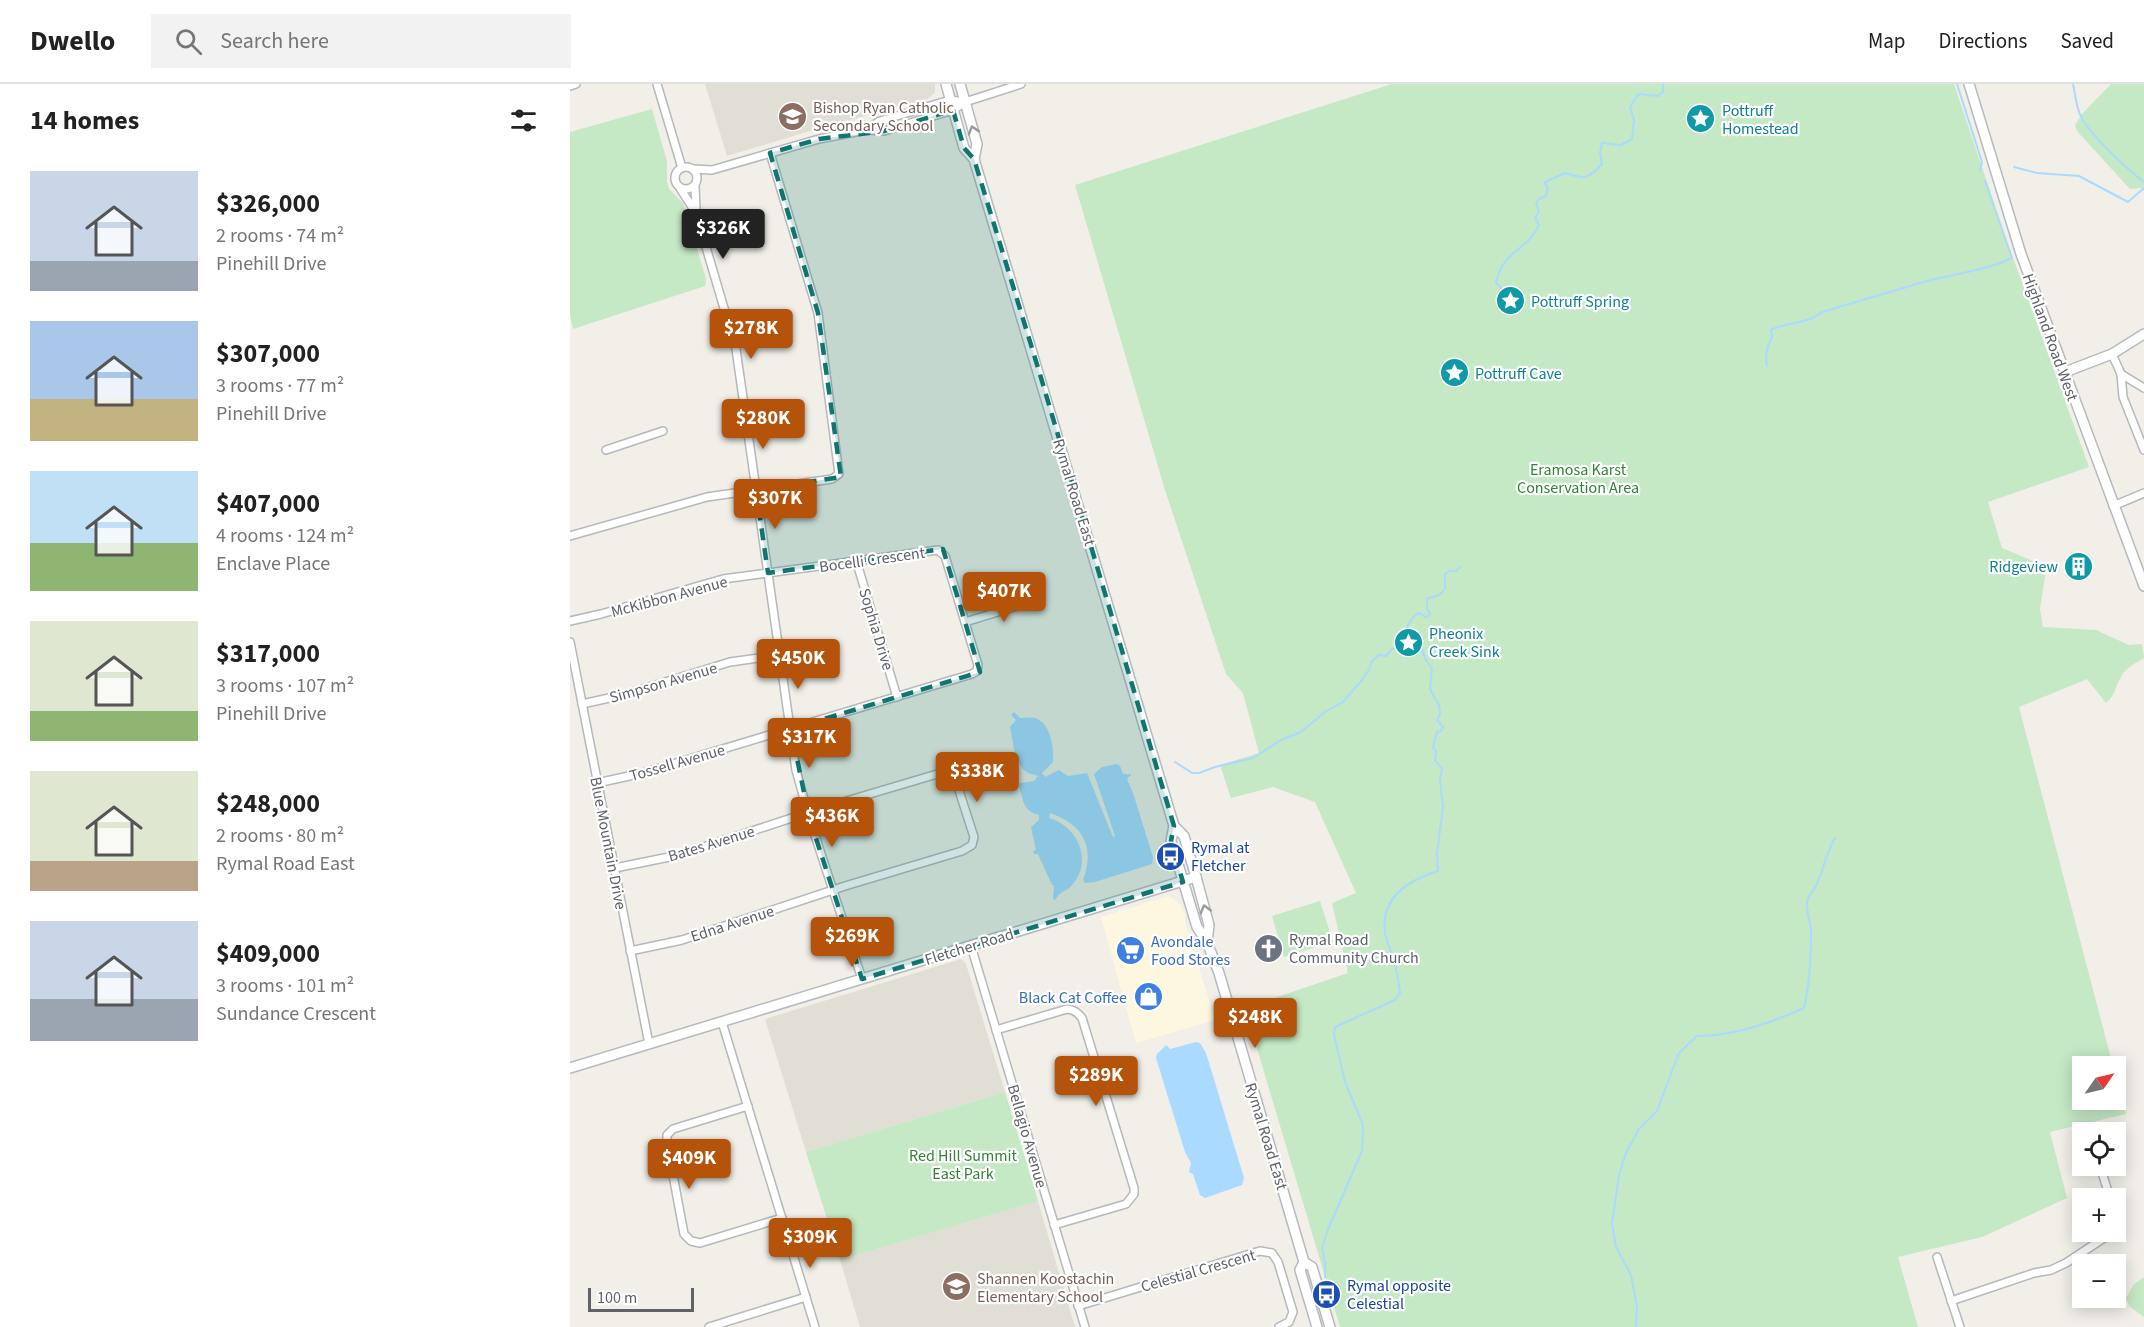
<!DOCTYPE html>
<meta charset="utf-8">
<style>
:root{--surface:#fff;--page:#f2f2f2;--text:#222;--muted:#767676;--line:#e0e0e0;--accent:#b45309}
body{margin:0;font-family:"Source Sans 3",sans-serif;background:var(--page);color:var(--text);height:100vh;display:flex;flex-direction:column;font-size:22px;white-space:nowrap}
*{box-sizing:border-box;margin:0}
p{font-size:20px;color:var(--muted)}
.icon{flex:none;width:33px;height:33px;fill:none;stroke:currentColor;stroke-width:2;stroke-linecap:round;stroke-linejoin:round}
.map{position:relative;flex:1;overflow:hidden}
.panel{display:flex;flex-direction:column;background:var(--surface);width:570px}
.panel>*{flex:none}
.needle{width:39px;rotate:56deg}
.buttons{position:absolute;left:1502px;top:972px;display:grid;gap:12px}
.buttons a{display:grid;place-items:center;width:54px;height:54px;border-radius:0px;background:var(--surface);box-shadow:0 3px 15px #0003;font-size:30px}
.scale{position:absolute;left:18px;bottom:15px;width:106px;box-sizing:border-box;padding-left:6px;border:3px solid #5f6368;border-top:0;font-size:16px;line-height:21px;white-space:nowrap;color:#5f6368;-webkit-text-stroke:4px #fff;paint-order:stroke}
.price{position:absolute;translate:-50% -51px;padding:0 14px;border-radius:6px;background:var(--accent);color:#fff;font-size:20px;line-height:39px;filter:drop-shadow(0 2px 3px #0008)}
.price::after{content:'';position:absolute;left:50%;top:36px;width:18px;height:14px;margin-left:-9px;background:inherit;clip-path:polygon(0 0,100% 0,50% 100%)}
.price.current{background:#222;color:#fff}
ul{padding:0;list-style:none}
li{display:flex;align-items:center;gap:18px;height:150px;padding:0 30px}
li span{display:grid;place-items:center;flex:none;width:168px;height:120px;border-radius:0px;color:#555}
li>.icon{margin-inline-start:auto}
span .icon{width:72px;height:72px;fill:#fffc;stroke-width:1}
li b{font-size:26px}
h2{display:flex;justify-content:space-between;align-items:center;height:72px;padding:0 30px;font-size:26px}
header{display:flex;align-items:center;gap:36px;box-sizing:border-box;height:84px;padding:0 30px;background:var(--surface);border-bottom:2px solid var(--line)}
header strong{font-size:28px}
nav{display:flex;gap:33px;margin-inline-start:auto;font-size:21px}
.search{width:420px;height:54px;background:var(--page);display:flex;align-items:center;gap:15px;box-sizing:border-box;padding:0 21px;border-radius:0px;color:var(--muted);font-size:22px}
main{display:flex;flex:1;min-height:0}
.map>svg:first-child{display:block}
.commercial{fill:#fef7e0}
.education{fill:#e1ded6}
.green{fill:#c5e8c5}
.water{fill:#aadaff}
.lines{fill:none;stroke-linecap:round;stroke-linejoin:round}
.stream{stroke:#aadaff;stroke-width:2}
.street-casing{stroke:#b5b8bc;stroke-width:10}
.secondary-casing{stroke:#b6babf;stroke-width:12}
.street{stroke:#fff;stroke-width:7}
.secondary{stroke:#fff;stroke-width:9}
.oneway{stroke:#979a9d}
.marked{fill:#0f766e;fill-opacity:0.2;stroke:#0f766e;stroke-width:4.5;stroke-dasharray:12 8;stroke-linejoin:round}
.labels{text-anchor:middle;stroke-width:4.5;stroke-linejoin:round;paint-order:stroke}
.education-label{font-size:16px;fill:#785e54;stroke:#fff;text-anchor:start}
.culture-label{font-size:16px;fill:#0d838f;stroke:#fff;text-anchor:start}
.street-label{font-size:16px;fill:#5f6368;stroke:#fff}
.park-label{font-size:16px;fill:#348238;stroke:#fff}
.transit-label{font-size:16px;fill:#164399;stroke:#fff;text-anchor:start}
.worship-label{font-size:16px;fill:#5b616d;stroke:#fff;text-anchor:start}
.shop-label{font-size:16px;fill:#366cbe;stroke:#fff;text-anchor:start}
</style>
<header>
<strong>Dwello</strong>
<div class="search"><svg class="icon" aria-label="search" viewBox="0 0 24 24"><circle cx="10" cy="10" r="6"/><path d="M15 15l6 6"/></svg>Search here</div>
<nav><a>Map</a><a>Directions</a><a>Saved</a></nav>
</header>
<main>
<section class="panel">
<h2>14 homes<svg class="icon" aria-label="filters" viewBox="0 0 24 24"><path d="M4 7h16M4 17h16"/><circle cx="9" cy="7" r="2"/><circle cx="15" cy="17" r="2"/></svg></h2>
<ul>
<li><span style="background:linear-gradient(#c9d6e8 75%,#9aa5b1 0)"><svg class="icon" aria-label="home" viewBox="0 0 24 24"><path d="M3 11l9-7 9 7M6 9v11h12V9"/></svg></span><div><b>$326,000</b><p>2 rooms · 74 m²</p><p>Pinehill Drive</p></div></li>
<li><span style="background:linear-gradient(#a9c7e8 65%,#c2b280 0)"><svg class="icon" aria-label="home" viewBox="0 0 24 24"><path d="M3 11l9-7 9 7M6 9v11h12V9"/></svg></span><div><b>$307,000</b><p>3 rooms · 77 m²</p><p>Pinehill Drive</p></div></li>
<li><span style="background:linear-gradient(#bfe0f5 60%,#8fb573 0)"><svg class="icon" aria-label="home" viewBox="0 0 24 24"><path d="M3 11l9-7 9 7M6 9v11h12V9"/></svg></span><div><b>$407,000</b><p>4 rooms · 124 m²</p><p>Enclave Place</p></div></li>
<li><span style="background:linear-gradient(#dfe7d0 75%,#8fb573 0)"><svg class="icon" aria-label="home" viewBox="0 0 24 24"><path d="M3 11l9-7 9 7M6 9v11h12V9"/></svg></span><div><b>$317,000</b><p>3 rooms · 107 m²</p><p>Pinehill Drive</p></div></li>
<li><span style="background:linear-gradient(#dfe7d0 75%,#b9a48a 0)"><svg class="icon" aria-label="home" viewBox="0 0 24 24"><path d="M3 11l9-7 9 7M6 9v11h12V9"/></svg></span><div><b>$248,000</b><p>2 rooms · 80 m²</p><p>Rymal Road East</p></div></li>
<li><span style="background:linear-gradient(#c9d6e8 65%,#9aa5b1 0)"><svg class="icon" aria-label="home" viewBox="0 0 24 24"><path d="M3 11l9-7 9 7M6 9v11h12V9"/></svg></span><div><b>$409,000</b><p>3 rooms · 101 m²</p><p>Sundance Crescent</p></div></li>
</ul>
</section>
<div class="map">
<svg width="1574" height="1243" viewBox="0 0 1574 1243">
<rect width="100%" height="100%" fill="#f1efe8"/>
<polygon class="commercial" points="599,812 610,820 615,830 615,838 645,936 566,959 531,833"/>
<g class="education">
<polygon points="135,0 365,0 365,9 357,15 233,49 157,72"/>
<polygon points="391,875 396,880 435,1008 236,1068 195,935"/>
<polygon points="468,1117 505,1243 290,1243 270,1176"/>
</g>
<g class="green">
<path d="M822 0H1384L1438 160 1519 383 1418 418 1432 464 1463 477 1475 492 1470 525 1473 543 1526 546 1559 561 1572 560 1574 574C1566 579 1555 584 1551 593 1544 604 1547 609 1536 619L1517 595 1449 623 1543 982H1512V1016H1545V990L1556 1030 1480 1048 1497 1114 1412 1153 1328 1173 1348 1243H770L675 924 778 889 762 819 786 809 745 718 703 703 661 714 650 681 689 669 673 609 656 590 595 406 505 101Z"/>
<polygon points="1541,0 1574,0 1574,107 1571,104 1560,105 1507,47 1505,41 1512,30"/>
<polygon points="82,25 97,77 97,98 99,105 113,119 136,195 135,202 3,245 0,230 0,48"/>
<polygon points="750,817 763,858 714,873 702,832"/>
<polygon points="435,1008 468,1117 270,1176 236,1068"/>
<polygon points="1574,1193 1574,1233 1559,1222 1556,1214 1564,1200"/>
</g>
<g class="water">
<path d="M444 628 450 634C454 634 461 633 465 634 481 639 484 665 483 678L471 690H473L475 693 489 686 498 692 517 689 543 753 545 752 524 690 532 683 547 680 550 682 553 690H557L558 694 557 695 563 709 583 773 582 780 525 798 515 799 513 796C525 763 514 741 480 729L479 734C507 742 524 776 502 801 496 809 493 804 485 816L483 815 484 801H482L468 770H464L463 767 466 766 461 743 469 736V731C453 727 454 718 449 702L450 699 464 697 468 692C463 690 458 690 454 686 444 677 443 656 440 643L446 636 441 631Z"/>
<polygon points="626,958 630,959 636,969 674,1094 672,1101 635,1114 630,1111 623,1090 619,1088 621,1079 615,1068 586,974 587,970 596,961 600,965"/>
</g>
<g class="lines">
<g class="stream">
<polyline points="1387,0 1412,78 1410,87"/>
<path d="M1503 0C1505 9 1506 19 1509 28 1516 48 1557 85 1574 98"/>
<polyline points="1444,83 1467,89 1509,92 1558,118 1574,104"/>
<path d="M934 207 926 199C933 165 959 166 969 141L965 134 969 128 966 119 969 115 976 112 978 104 975 98 995 89C1014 95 1018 96 1032 80L1030 69 1032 59 1051 61 1062 55 1064 36 1060 23 1068 10 1088 12 1093 8V0"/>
<path d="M1197 282C1194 270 1198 263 1202 252L1201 246C1214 239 1227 240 1240 235 1246 233 1250 228 1256 227 1288 217 1321 208 1353 198 1383 190 1414 187 1442 174L1415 97"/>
<path d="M605 678 622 689H629L645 683 683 674 711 656 731 648 755 628 773 618 792 596 799 586 802 577 809 571 816 572 822 565 832 559C835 549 839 533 849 529L855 533 859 532 860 529 857 525V515L871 510 875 504V490L880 487H886L890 483"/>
<polyline points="558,692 560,691"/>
<path d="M755 1193V1179L752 1165 757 1148 792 1067 793 1041 775 998 764 951 765 943 825 916 830 909C829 899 827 890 825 880 822 870 817 859 815 849 810 813 839 796 868 787L867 770 873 723 870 695 872 685 865 676 866 667 863 664 867 648 871 647 873 643 867 636 870 630 869 621 860 605 862 584 857 578 849 559 845 557 840 564 832 559"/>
<path d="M1066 1243 1067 1223 1061 1191 1046 1163 1042 1140 1049 1091 1056 1069 1069 1045 1087 1027 1109 969 1127 952C1163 952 1201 939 1234 924 1240 899 1241 872 1241 845 1240 836 1236 827 1237 818 1238 810 1246 805 1248 797 1254 783 1257 767 1265 754"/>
</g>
<defs>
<g id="street">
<polyline points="87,0 112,84"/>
<polyline points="0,2 6,0"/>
<polyline points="296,46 310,37 380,16 395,18"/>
<circle cx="116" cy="94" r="11"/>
<polyline points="123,85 142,86 249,55 296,46 314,47 383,26 395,18 451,0"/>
<polyline points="125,102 126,126"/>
<polyline points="110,104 126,129 166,265 226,686 239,733 292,895"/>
<polyline points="1542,270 1551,290 1553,313 1574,366"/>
<polyline points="1551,290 1574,304"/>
<polyline points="36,366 93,347"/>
<polyline points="1543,422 1574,409"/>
<polyline points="0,452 137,413 262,395 269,390 248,229 200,69"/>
<polyline points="286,476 327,613"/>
<polyline points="0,537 31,530 153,495 368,466 375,472 408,581 407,587 402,590 73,689 27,699"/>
<polyline points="395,538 467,516"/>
<polyline points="0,558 79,960"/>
<polyline points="12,620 53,611 160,578 210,571"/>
<polyline points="45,784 109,771 246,726 374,688 381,689 385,694 404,753 402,761 392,767 275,802 112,856 60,867"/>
<polyline points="401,862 515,1243"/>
<polyline points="152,938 245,1243"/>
<path d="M426 946 497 925C504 926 507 928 512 934L564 1104V1110L556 1120 484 1141"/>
<polyline points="178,1022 103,1045 97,1051 97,1059 114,1150 121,1157 130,1159 212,1134"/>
<polyline points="1530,1082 1540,1114"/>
<polyline points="1545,1131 1547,1136 1545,1145"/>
<polyline points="1367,1173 1390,1243"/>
<polyline points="1381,1217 1464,1189 1481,1186 1496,1179 1543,1148"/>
<polyline points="508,1222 690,1167 702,1169 708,1178 723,1228 719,1238 709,1243"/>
<polyline points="139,1243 236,1213"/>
</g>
<g id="secondary">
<polyline points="376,0 394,64 404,75 604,742 601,757 627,843 637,858 649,889 734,1178 742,1183 760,1243"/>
<polyline points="390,0 407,60 404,75"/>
<polyline points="1399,0 1451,170 1574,502"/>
<polyline points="1495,288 1542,270 1574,250"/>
<polyline points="604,742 614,752 626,793 639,841 637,858"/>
<polyline points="0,984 626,793"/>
<polyline points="734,1178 730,1186 747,1243"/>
</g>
</defs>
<use href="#street" class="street-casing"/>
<use href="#secondary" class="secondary-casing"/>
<use href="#street" class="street"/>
<use href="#secondary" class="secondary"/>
</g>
<defs><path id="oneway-chevron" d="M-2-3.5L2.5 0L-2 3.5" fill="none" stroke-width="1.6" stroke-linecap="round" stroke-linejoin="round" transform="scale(1.5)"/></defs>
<g class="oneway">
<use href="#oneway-chevron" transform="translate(403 46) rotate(-107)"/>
<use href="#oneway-chevron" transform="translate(635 825) rotate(-105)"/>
</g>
<path class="marked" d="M383 26 394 64 404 75 469 287 604 742 601 757 613 798 292 895 239 733 221 645 410 588 373 465 198 489 186 406 271 393 248 229 200 69 249 55 314 47Z"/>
<defs>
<symbol id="school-disc" viewBox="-11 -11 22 22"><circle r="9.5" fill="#8d6e63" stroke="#fff"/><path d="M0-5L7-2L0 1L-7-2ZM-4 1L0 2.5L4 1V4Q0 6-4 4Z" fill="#fff"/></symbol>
<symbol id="sight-disc" viewBox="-11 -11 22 22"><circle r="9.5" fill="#0f9aa8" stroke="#fff"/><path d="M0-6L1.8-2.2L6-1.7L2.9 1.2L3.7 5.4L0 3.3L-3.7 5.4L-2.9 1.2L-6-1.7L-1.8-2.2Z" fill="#fff"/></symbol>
<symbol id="building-disc" viewBox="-11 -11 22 22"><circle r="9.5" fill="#0f9aa8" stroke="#fff"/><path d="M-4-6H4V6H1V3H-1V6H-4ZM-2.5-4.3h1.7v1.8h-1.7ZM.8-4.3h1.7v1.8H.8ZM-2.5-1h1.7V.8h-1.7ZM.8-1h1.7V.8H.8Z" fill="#fff"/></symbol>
<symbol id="bus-disc" viewBox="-11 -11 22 22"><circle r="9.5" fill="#1a4fb4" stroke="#fff"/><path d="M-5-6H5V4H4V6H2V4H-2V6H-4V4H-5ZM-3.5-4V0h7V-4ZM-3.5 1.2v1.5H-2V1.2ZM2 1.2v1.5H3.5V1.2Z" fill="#fff"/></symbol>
<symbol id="church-disc" viewBox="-11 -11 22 22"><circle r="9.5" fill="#6b7280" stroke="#fff"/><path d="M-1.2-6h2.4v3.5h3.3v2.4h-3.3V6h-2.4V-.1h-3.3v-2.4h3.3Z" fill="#fff"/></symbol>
<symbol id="supermarket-disc" viewBox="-11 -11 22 22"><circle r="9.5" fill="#3f7fe0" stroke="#fff"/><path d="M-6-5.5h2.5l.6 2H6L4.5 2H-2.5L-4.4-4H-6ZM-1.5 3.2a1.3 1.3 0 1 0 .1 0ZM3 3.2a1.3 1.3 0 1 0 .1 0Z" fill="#fff"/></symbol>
<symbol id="shop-disc" viewBox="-11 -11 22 22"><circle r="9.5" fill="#3f7fe0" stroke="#fff"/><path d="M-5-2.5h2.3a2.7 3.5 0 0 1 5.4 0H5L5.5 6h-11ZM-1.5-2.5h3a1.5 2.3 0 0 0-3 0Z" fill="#fff"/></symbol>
</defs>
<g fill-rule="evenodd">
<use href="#school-disc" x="206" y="16" width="33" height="33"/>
<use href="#sight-disc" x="1114" y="18" width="33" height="33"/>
<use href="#sight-disc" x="924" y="200" width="33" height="33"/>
<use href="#sight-disc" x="868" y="272" width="33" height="33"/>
<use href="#building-disc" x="1492" y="466" width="33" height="33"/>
<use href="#sight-disc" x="822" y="542" width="33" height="33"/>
<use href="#bus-disc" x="584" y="756" width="33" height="33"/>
<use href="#church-disc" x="682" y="848" width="33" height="33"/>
<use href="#supermarket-disc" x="544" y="850" width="33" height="33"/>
<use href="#shop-disc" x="562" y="896" width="33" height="33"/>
<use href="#school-disc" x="370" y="1186" width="33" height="33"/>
<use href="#bus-disc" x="740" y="1194" width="33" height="33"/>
</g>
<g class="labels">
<g class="education-label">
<text x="243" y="29">Bishop Ryan Catholic<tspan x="243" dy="18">Secondary School</tspan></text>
<text x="407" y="1200">Shannen Koostachin<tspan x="407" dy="18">Elementary School</tspan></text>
</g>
<g class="culture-label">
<text x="1152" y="32">Pottruff<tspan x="1152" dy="18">Homestead</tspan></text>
<text x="961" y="223">Pottruff Spring</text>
<text x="905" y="295">Pottruff Cave</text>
<text x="1488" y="488" text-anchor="end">Ridgeview</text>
<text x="859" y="555">Pheonix<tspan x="859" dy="18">Creek Sink</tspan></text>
</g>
<g class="street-label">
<text transform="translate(1481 253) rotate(70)" y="6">Highland Road West</text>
<text transform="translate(505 408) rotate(73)" y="6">Rymal Road East</text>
<text transform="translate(302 475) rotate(-8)" y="6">Bocelli Crescent</text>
<text transform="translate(99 512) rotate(-15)" y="6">McKibbon Avenue</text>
<text transform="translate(307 545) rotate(73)" y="6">Sophia Drive</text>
<text transform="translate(93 598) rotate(-16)" y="6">Simpson Avenue</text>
<text transform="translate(107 678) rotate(-16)" y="6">Tossell Avenue</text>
<text transform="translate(39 759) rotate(79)" y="6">Blue Mountain Drive</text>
<text transform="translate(141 759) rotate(-17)" y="6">Bates Avenue</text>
<text transform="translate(162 839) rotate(-18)" y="6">Edna Avenue</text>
<text transform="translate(399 862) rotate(-17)" y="6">Fletcher Road</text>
<text transform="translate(458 1052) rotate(74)" y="6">Bellagio Avenue</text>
<text transform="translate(697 1052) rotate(73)" y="6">Rymal Road East</text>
<text transform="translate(628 1186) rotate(-16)" y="6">Celestial Crescent</text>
</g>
<g class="park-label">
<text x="1008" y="391">Eramosa Karst<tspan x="1008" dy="18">Conservation Area</tspan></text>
<text x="393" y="1077">Red Hill Summit<tspan x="393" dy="18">East Park</tspan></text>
</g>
<g class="transit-label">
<text x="621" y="769">Rymal at<tspan x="621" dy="18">Fletcher</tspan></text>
<text x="777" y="1207">Rymal opposite<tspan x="777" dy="18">Celestial</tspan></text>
</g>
<g class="worship-label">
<text x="719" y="861">Rymal Road<tspan x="719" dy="18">Community Church</tspan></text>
</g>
<g class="shop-label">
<text x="581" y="863">Avondale<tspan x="581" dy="18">Food Stores</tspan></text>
<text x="557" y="919" text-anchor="end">Black Cat Coffee</text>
</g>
</g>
</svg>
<div class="buttons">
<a><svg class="needle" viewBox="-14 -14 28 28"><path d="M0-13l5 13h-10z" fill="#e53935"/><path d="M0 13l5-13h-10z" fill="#767676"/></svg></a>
<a><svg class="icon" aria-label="locate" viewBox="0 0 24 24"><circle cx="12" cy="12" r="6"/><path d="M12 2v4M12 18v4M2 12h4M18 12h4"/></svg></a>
<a>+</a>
<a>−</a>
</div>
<div class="scale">100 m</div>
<b class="price current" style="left:153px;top:176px">$326K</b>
<b class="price" style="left:181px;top:276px">$278K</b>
<b class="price" style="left:193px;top:366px">$280K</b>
<b class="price" style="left:205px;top:446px">$307K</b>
<b class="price" style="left:434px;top:539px">$407K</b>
<b class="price" style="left:228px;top:606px">$450K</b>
<b class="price" style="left:239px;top:685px">$317K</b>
<b class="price" style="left:407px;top:719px">$338K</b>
<b class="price" style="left:262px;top:764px">$436K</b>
<b class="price" style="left:282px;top:884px">$269K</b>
<b class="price" style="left:685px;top:965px">$248K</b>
<b class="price" style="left:526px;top:1023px">$289K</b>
<b class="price" style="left:119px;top:1106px">$409K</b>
<b class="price" style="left:240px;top:1185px">$309K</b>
</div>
</main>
